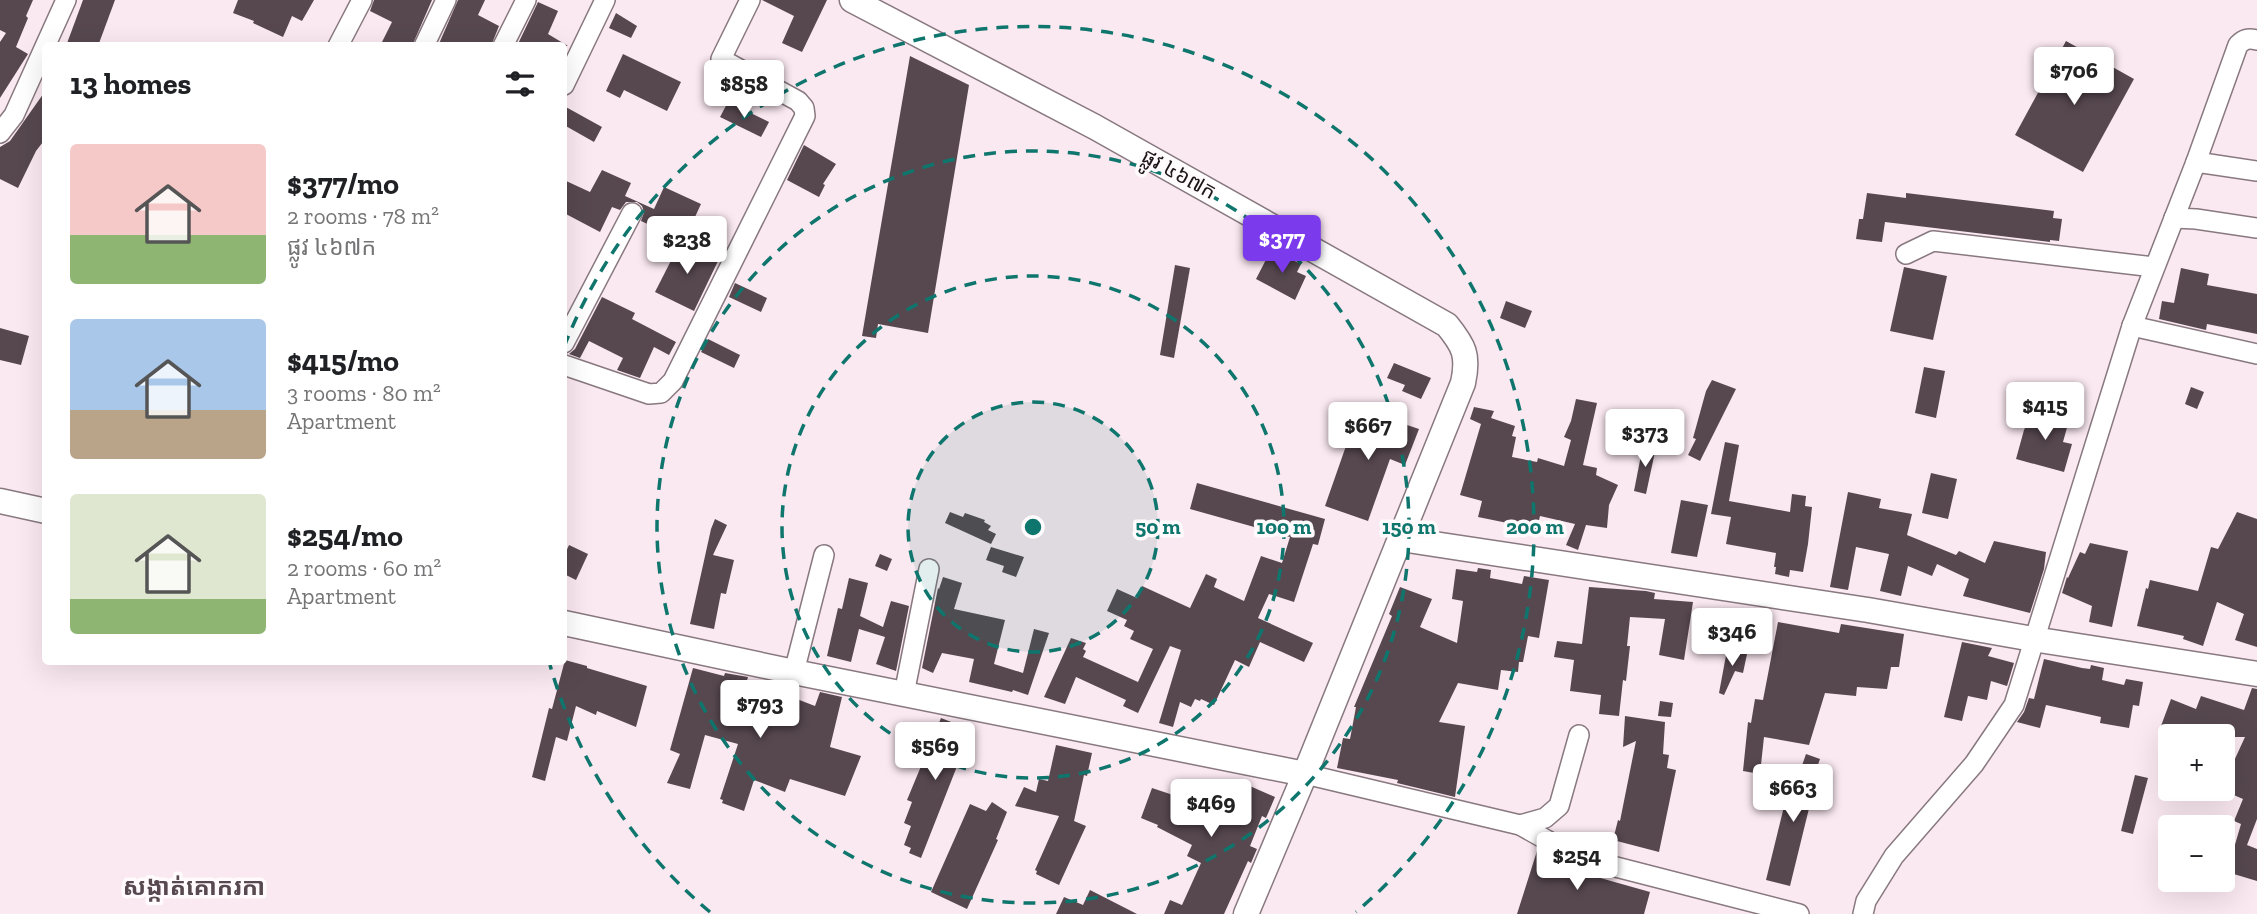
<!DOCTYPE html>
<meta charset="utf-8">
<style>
:root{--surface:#fff;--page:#f2f2f2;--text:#202124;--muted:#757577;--accent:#7c3aed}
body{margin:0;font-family:"Zilla Slab","Noto Sans Khmer",serif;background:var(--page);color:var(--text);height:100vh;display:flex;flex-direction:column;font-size:26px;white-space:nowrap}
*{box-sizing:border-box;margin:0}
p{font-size:23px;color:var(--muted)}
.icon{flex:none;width:38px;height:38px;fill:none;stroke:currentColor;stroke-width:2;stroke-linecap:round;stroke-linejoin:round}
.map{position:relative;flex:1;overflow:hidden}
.sheet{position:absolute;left:42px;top:42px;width:525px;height:623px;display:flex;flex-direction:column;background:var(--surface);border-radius:7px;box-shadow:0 7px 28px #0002}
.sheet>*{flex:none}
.buttons{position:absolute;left:2158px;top:724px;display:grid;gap:14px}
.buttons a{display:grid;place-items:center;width:77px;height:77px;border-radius:7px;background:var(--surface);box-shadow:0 7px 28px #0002;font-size:35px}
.price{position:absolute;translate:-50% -60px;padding:0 16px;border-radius:7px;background:#fff;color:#222;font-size:23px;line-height:46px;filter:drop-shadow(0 2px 4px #0008)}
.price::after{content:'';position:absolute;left:50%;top:42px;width:21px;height:16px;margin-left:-10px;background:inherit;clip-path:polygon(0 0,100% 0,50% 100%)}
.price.on{background:var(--accent);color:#fff}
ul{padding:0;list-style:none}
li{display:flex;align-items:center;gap:21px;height:175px;padding:0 28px}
li span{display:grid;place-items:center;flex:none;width:196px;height:140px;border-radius:7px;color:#555}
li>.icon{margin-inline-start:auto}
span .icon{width:84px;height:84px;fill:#fffc;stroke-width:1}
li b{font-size:30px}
h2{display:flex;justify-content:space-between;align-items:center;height:84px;padding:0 28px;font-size:30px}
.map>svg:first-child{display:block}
.building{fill:#57484f}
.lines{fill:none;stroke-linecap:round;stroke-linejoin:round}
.minor-casing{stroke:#88787f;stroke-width:22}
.tertiary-casing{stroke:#88787f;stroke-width:27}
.minor{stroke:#fff;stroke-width:19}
.tertiary{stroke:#fff;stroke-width:24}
.ring{fill:none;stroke:#0f766e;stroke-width:3.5;stroke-dasharray:12 9}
.labels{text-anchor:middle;stroke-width:7;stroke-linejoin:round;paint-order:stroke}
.street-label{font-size:21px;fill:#1d1719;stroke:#fffbfc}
.quarter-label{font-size:24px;font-weight:bold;fill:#57494f;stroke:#fffbfc}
.centre{fill:#0f766e;stroke:#fffbfc;stroke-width:3.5}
.ring-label{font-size:21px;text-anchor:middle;font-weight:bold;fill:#0f766e;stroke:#fffbfc;stroke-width:7;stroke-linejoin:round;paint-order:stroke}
</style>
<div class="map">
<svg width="2257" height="914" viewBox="0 0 2257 914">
<rect width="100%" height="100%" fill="#fbe9f1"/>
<g class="building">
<polygon points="0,0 33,0 26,16 28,18 16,47 28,54 0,98 0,42 6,33 0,30"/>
<polygon points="83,0 115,0 98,46 66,46"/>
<polygon points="238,0 314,0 302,21 292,16 283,37 253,23 254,21 233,13"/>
<polygon points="374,0 432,0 412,46 380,46 392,22 370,11"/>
<polygon points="458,0 485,0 478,15 499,26 491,46 438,46"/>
<polygon points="762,0 827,0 802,52 782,43 794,16"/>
<polygon points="538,2 558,11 548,34 568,46 517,46"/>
<polygon points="616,13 637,26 631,38 609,28"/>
<polygon points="2066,41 2134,79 2083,172 2015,135"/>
<polygon points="623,54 681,82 667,111 624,90 620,98 606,91"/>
<polygon points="910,56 969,85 928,333 878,324 876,338 862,336"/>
<polygon points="46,90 46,138 36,151 18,188 0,179 0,147 10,141"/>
<polygon points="728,102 769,122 761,137 720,117"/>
<polygon points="564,106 602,127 594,142 564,125"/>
<polygon points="804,145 836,164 823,184 825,185 819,197 787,180"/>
<polygon points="602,170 631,183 625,196 654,209 664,187 701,204 684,241 641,221 644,212 642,206 637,202 626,202 620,210 612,207 600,232 564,213 564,180 590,192"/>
<polygon points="1867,193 1906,198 1906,193 2054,211 2053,218 2062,219 2059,241 2050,240 2050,242 1885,222 1882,242 1856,239 1859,219 1863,219"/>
<polygon points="681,241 719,259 694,311 655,292"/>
<polygon points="1271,250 1301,264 1297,272 1306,276 1295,300 1256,279"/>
<polygon points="1175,265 1190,268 1174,358 1160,355"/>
<polygon points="1904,267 1947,276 1933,340 1890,331"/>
<polygon points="2181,268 2209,274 2207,285 2257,294 2257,334 2207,324 2206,330 2159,319 2162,301 2174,303"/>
<polygon points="735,283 767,298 761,312 729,297"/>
<polygon points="602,297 635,313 632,319 676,342 669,355 654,347 640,378 617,370 623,358 589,341 580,358 569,354 575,349"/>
<polygon points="1506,301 1532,311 1525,328 1500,318"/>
<polygon points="0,328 29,336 21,365 0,360"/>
<polygon points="708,339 740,355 734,368 701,352"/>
<polygon points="1394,363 1431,378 1421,399 1402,391 1405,385 1387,378"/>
<polygon points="1924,367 1945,371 1936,418 1915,413"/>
<polygon points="1712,380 1736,389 1700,461 1688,455 1696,439 1693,438 1706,391"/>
<polygon points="2191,387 2204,392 2197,409 2185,404"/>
<polygon points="1576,399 1597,403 1583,465 1597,468 1596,475 1618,485 1609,505 1607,528 1586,525 1578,550 1566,545 1575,524 1540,516 1537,529 1478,517 1482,501 1460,495 1481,424 1470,419 1474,407 1494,411 1491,418 1515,426 1512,436 1516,437 1512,457 1537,462 1538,458 1564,466 1571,440 1564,437 1571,421"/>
<polygon points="2036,406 2056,415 2054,421 2068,424 2063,442 2072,444 2064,472 2016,459 2024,430"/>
<polygon points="1353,407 1419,429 1405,465 1390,459 1368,521 1325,506 1354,423 1349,421"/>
<polygon points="1725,442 1739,445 1729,501 1790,512 1792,494 1806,496 1805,506 1812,507 1808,544 1803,572 1790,570 1789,577 1775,574 1776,567 1774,567 1776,553 1726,544 1731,517 1711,514"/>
<polygon points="1643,445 1656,447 1646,494 1634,491"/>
<polygon points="1931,473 1957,479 1948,519 1922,513"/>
<polygon points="1197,483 1325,519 1318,545 1313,544 1294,602 1269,594 1258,618 1313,643 1304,662 1260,642 1249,667 1235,660 1214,705 1201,699 1200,701 1195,699 1191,707 1180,702 1173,727 1159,723 1181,650 1170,646 1138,713 1123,706 1126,700 1076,677 1065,704 1044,697 1071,638 1086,643 1083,649 1086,651 1083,657 1138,682 1153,649 1130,639 1134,631 1124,626 1127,620 1107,611 1117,589 1137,598 1142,586 1190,608 1206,574 1217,579 1214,587 1244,601 1261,556 1282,563 1290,537 1190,509"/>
<polygon points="1848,492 1881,499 1879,508 1912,514 1907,535 1956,555 1959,551 1985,563 1994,541 2046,552 2044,569 2030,613 1963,596 1969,579 1937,564 1932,576 1908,566 1901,596 1880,591 1889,554 1856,547 1848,590 1830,587"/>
<polygon points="1681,500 1708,505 1697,557 1671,553"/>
<polygon points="950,512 963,517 965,513 985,520 984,522 991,526 988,530 996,534 991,544 945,523"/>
<polygon points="2237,512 2257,519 2257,647 2235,640 2244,614 2217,602 2203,646 2183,639 2184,636 2137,626 2146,588 2148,589 2150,580 2198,591 2211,547 2218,549"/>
<polygon points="715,519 727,525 713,555 734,560 726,594 721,593 714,629 690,624 711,529"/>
<polygon points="2090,543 2128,551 2112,627 2089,622 2092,606 2062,593 2067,577 2068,578 2080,552 2085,554"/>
<polygon points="569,545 588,554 576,580 564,574 564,556"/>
<polygon points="991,547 1024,557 1016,577 1002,572 1004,566 986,560"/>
<polygon points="880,554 892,559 887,571 875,566"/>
<polygon points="1478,568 1491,570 1490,578 1522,584 1524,576 1549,580 1539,638 1528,636 1523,662 1519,662 1518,672 1501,670 1498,690 1458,683 1439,722 1465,726 1455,797 1397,783 1398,780 1337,768 1343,738 1350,739 1356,707 1354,707 1392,616 1389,614 1400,587 1432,599 1420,627 1457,643 1463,601 1452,599 1456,569 1477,572"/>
<polygon points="943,577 962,583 954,609 1005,620 994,664 1023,673 1034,629 1049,633 1028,695 1013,690 1012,692 969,682 974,659 942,653 933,673 922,668 938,588 939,589"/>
<polygon points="849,578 868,583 860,616 883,627 891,601 909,606 896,671 876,664 885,637 859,629 851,662 827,656 838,608 842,609"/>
<polygon points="1589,587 1646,591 1655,593 1654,599 1693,602 1684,660 1659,655 1665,619 1630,617 1627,646 1630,646 1626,681 1623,680 1619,716 1599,714 1601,695 1570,691 1574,660 1554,657 1557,641 1582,644"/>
<polygon points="1778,622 1839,633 1841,624 1904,634 1899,667 1891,667 1887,689 1857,687 1856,696 1825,693 1809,745 1764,737 1760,774 1743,771 1748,722 1751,723 1755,699 1763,700"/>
<polygon points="1962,642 1992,648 1988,656 2014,663 2007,686 1991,681 1987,700 1968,696 1962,721 1944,717"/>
<polygon points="1727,650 1747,654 1743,673 1735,671 1724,695 1719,693"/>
<polygon points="2044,659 2082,668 2090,669 2091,665 2104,668 2102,680 2124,685 2126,679 2143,682 2139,706 2133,705 2129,728 2100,723 2101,717 2046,705 2040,728 2017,722 2024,712 2029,698 2034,699"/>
<polygon points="565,660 587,666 587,668 647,686 636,727 597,711 596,715 576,706 567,741 556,737 545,781 532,777 549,708 552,709"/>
<polygon points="693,668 724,676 725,673 748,677 737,715 768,725 775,706 784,710 789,696 815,706 820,692 842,697 830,747 861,756 845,796 790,779 785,792 754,780 744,811 722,803 723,800 720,799 738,744 705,735 690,789 667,783 680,754 670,750"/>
<polygon points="2252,688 2257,689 2257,819 2247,845 2257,849 2257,881 2227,872 2241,824 2234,821 2243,799 2222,790 2222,772 2228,774 2245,737 2165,737 2158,734 2171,699 2196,709 2201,696 2244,710"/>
<polygon points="1660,701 1673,703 1671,717 1658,716"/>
<polygon points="1625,716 1665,722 1663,754 1669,755 1667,768 1676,770 1659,852 1613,840 1618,820 1620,821 1636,741 1623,747"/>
<polygon points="941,718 974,731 972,735 975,736 969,753 963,751 921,858 909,853 911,848 904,845 911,826 904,823 912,802 907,800"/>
<polygon points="1056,745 1092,753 1087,776 1084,775 1074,821 1086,826 1059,885 1036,874 1037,871 1035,870 1059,816 1015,806 1024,787 1036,792 1039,779 1048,781"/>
<polygon points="1806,754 1820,759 1810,787 1814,788 1790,886 1766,880 1790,782 1796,783"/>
<polygon points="2135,775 2148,778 2133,834 2121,831"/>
<polygon points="1196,780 1232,794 1236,783 1242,785 1243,783 1275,797 1266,818 1262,816 1250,846 1257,849 1251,863 1248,861 1224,914 1164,914 1170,900 1182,905 1201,863 1187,856 1192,845 1157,827 1158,825 1141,818 1152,788 1188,800"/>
<polygon points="992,802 1007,812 996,839 998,840 967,909 931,892 970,804 986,811"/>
<polygon points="1537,851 1566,865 1565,868 1650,892 1644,914 1517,914"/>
<polygon points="1090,890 1137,914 1056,914 1064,897 1083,905"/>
</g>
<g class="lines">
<defs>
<g id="minor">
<polyline points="338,46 362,0"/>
<polyline points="424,46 446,0"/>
<polyline points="503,46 526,0"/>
<polyline points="564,85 605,0"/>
<polyline points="0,133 14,115 66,0"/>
<path d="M2196 162 2238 45C2244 39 2248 38 2257 40"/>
<polyline points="2174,218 2196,219 2257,228"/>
<polyline points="1906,254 1933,241 2154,267"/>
<polyline points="2132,326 2257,354"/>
<polyline points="564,343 632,213"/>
<polyline points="564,365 649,394 661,393 673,381 805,116 804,108 798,101 721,59 750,0"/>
<polyline points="794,672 824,555"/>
<polyline points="904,694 929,569"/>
<polyline points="1305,774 1520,825 1577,857 1799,914"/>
<polyline points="1520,825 1545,818 1559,806 1579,735"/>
<polyline points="1863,914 1866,901 1894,856 1974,764 2014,705 2132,326 2196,162 2257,171"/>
</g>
<g id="tertiary">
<path d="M852 0 1095 127 1447 325C1464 346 1469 355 1463 383L1305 774 1246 914"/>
<polyline points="0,501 46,511"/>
<polyline points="1401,539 1868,610 2033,639 2257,674"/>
<polyline points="564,623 794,672 1305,774"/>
</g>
</defs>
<use href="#minor" class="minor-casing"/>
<use href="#tertiary" class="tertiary-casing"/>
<use href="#minor" class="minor"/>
<use href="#tertiary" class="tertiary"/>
</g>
<circle cx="1033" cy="527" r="125" fill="#0f766e" fill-opacity=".12"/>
<g class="ring">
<circle cx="1033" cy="527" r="125"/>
<circle cx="1033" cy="527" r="251"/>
<circle cx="1033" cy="527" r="376"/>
<path d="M710 912A502 502 0 0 1 550 665M564 347A502 502 0 1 1 1356 912"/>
</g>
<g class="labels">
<g class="street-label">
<text transform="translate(1179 174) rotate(29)" y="7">ផ្លូវ ៤៦៧ក</text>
</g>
<g class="quarter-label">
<text x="194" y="895">សង្កាត់គោករកា</text>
</g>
</g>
<circle cx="1033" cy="527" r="10" class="centre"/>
<g class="ring-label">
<text x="1158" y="534">50 m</text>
<text x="1284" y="534">100 m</text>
<text x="1409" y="534">150 m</text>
<text x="1535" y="534">200 m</text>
</g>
</svg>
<div class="buttons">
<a>+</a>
<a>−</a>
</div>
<b class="price" style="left:2074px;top:107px">$706</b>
<b class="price" style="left:744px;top:120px">$858</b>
<b class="price on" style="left:1282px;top:275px">$377</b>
<b class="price" style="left:687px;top:276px">$238</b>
<b class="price" style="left:2045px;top:442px">$415</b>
<b class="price" style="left:1368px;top:462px">$667</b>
<b class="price" style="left:1645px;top:469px">$373</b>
<b class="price" style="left:1732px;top:668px">$346</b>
<b class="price" style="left:760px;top:740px">$793</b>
<b class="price" style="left:935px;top:782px">$569</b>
<b class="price" style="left:1793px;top:824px">$663</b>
<b class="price" style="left:1211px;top:839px">$469</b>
<b class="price" style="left:1577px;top:892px">$254</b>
<section class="sheet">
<h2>13 homes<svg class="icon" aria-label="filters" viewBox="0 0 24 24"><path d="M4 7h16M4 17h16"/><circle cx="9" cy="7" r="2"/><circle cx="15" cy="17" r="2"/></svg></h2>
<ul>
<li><span style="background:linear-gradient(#f6c9c9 65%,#8fb573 0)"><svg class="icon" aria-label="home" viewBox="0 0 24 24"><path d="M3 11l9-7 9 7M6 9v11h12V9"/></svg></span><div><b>$377/mo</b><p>2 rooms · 78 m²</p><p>ផ្លូវ ៤៦៧ក</p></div></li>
<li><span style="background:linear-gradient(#a9c7e8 65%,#b9a48a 0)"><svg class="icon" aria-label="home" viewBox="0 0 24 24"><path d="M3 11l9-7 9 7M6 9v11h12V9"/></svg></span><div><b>$415/mo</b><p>3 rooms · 80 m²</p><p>Apartment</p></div></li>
<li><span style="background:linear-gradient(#dfe7d0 75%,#8fb573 0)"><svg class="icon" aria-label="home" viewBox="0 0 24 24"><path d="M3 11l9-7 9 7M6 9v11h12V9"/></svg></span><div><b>$254/mo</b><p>2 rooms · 60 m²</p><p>Apartment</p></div></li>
</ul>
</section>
</div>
